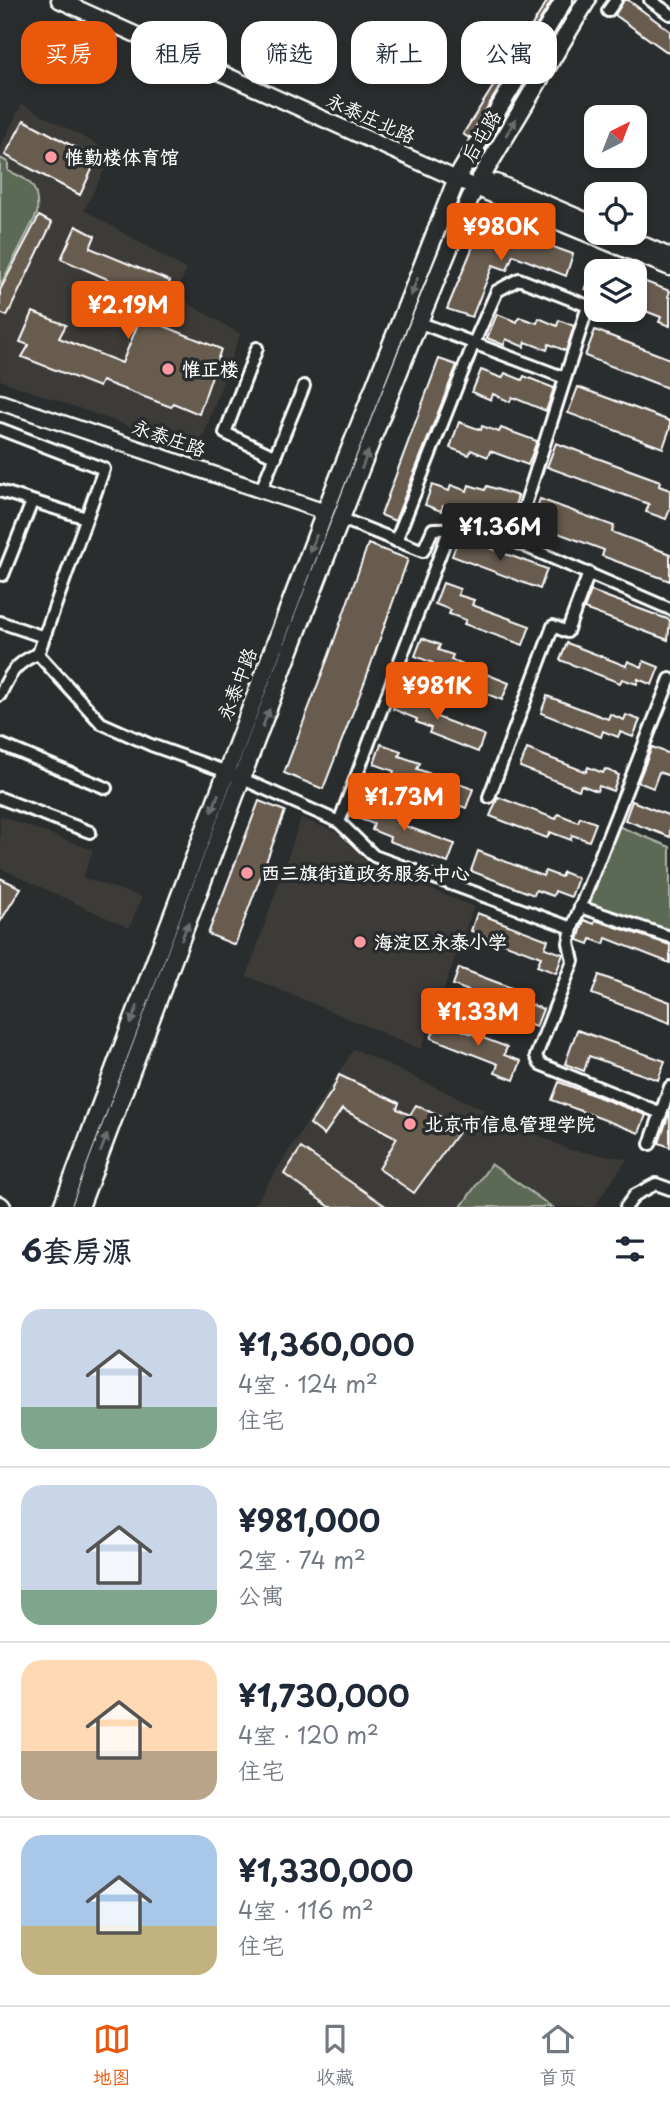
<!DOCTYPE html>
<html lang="zh">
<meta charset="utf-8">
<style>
:root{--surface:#fff;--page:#f2f2f3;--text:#1f2937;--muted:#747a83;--line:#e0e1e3;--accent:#ea580c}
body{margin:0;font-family:"Playpen Sans","LXGW WenKai TC",sans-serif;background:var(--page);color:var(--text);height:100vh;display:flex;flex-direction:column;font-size:26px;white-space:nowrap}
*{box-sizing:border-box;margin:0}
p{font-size:23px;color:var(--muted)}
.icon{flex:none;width:38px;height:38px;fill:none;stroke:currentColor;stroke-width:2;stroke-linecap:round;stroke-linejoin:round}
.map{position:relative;height:1207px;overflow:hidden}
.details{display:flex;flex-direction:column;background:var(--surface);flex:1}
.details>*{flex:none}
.top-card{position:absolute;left:21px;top:21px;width:628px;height:63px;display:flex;gap:14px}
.needle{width:46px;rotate:42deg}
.tools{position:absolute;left:584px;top:105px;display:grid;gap:14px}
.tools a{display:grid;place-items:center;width:63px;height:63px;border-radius:14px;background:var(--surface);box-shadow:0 4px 10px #0003;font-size:35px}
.price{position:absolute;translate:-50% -60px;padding:0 16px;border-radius:7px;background:var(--accent);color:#fff;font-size:23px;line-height:46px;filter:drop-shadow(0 2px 4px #0008)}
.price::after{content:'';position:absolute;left:50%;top:42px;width:21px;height:16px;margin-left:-10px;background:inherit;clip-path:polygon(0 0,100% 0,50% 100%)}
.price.on{background:#222;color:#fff}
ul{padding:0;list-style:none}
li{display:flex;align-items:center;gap:21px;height:175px;padding:0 21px}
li+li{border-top:2px solid var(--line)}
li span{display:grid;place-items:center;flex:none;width:196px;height:140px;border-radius:21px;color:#555}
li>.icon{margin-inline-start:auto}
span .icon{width:84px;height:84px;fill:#fffc;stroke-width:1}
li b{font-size:30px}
h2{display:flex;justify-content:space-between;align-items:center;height:84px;padding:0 21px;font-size:30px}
.tag{padding:0 24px;border-radius:21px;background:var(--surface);box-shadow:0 4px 10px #0003;font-size:24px;line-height:63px}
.tag.on{background:var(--accent);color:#fff}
.tabs{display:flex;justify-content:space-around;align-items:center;height:98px;border-top:2px solid var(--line);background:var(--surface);font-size:19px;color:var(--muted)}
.tabs a{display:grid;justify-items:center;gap:4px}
.tabs .on{color:var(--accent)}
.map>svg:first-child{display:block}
.built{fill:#3d3b38}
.green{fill:#5c6b54;stroke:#aeb5aa;stroke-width:2}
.building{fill:#685c4f;stroke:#fff;stroke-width:2}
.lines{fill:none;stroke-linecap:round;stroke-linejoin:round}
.minor-casing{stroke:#fff;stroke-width:16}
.tertiary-casing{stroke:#fff;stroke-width:19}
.secondary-casing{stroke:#fff;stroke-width:21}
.minor{stroke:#2a2d2e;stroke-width:10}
.tertiary{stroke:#2a2d2e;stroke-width:14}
.secondary{stroke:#2a2d2e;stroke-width:16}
.oneway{fill:#6a6c6d}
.poi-dot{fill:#ff9aa2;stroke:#2a2d2e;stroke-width:2.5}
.labels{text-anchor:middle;stroke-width:7;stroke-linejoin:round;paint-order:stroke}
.street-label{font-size:19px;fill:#fff;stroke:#2a2d2e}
.poi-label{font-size:19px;font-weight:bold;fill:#fff;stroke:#2a2d2e;text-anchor:start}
</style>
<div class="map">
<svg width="670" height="1207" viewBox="0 0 670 1207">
<rect width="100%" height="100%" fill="#2a2d2e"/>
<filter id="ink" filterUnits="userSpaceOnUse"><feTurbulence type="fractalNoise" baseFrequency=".0143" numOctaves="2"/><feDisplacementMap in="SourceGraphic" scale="14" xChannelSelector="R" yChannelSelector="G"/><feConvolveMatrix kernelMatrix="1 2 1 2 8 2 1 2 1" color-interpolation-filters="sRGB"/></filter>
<g filter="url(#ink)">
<g class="built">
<polygon points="22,104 113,153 84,210 187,270 174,295 240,334 198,451 0,380 0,148"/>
<polygon points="0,816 93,850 83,878 142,897 129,928 0,868"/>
<polygon points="301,818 336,832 372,865 474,907 421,1049 247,976"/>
<polygon points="354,1049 570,1150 627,1159 594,1207 253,1207"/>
</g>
<g class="green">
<path d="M0 158 8 162V171C32 180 39 187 37 214L0 286Z"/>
<polygon points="618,826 670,847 670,940 588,909"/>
<polygon points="491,1164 552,1207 461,1207"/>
</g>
<g class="building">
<polygon points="548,0 552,0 469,138 463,134"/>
<polygon points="624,0 628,0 670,31 670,54 615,15"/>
<polygon points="24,120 97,159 80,195 5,155"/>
<polygon points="39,216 52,223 7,316 0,313 0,290"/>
<polygon points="76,226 95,236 90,248 170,281 154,322 221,349 199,414 173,403 171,407 102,381 99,387 22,357 29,345 20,342 33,312 66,325 59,338 122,363 149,297 61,259"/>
<polygon points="496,226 573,254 566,276 513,255 507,270 493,265 472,317 447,309 479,232 486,227"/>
<polygon points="596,261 597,261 597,293 585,289"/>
<polygon points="635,278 670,291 668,297 670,298 670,326 659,322 661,317 635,307"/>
<polygon points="497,314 517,322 519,317 537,323 539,318 557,326 559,320 574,326 566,351 549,344 547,350 526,342 524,347 506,339 504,345 487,338"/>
<polygon points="595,330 670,359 670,389 585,356"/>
<polygon points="439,359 457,365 395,521 381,515"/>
<polygon points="481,370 502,378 505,373 522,380 524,376 554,388 546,411 512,397 510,402 493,394 491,400 472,392"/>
<polygon points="578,387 670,421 670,428 663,448 568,413"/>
<polygon points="459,422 481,430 482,426 499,432 501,428 537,441 528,465 490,451 488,457 471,450 469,455 450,448"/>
<polygon points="556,443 660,481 659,486 670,490 670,509 666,519 646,512 649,504 547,467"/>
<polygon points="432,485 449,491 451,485 467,491 469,485 485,490 487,486 518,496 511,517 480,506 479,512 461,506 459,511 443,506 441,511 425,505"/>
<polygon points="540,499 614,526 612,532 670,554 670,581 602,556 604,550 531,523"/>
<polygon points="459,537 547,569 540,589 452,556"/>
<polygon points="368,544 408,559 365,681 323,789 284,773 329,655"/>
<polygon points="443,583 460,589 458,595 474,600 472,605 530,626 523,645 464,624 466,620 449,614 451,610 435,604"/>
<polygon points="591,591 670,620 668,640 584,609"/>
<polygon points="422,638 440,645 438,650 453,655 451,660 509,683 502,700 444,677 446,673 431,667 433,663 415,656"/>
<polygon points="567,643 626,666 628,661 642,667 644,661 659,667 652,685 638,679 637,684 622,679 620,683 560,660"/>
<polygon points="400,691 425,700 424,705 436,710 434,716 484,735 478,752 429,733 431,728 416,722 417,719 393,709"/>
<polygon points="547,696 608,719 610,714 624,720 626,715 640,720 633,737 620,732 618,737 603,731 601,737 541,713"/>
<polygon points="381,744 401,751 399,756 420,763 417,769 473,789 466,808 410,787 411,783 392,776 394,771 374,764"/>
<polygon points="652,747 670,754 670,776 659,772 653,788 638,782"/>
<polygon points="527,749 586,772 588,767 603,773 605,769 619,775 613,791 599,786 597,791 581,785 579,790 520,767"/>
<polygon points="498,797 556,819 558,814 578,822 580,817 596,823 589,841 572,835 571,840 550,832 547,838 490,816"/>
<polygon points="361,798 380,806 378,811 399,818 397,823 455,844 448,863 389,841 390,837 372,830 374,824 354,817"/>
<polygon points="259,801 285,811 235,945 208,934"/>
<polygon points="632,801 670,816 670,837 625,820"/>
<polygon points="478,851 543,876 545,871 561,877 563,872 578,878 571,897 555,891 553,896 536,890 534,895 471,871"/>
<polygon points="0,878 21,888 0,922"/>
<polygon points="477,913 548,940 545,948 563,954 556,973 537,966 541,957 471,931"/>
<polygon points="584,920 594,924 595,920 670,945 670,963 606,938 604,944 591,939 589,944 578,940"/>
<polygon points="459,968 530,995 527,1003 543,1009 536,1027 520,1021 523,1012 453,985"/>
<polygon points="599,975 670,1002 670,1023 592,994"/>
<polygon points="438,1021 507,1047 504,1055 521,1061 514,1080 495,1073 498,1064 431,1038"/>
<polygon points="577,1030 665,1061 658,1080 589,1056 584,1071 565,1064"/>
<polygon points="339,1075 399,1103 397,1109 410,1115 416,1105 462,1127 414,1193 379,1169 397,1138 342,1109 324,1135 310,1124 332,1091"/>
<polygon points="559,1082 646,1115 639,1133 552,1100"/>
<polygon points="670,1111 670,1147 659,1143"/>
<polygon points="301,1148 387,1207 330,1207 284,1174"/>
</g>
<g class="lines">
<defs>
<g id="minor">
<polyline points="650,0 670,14"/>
<polyline points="608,11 616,0"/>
<polyline points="418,322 565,378"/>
<polyline points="257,348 225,433 276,457"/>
<polyline points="0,429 104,469 38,654 101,723 151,745 227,772 339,822 374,856 572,928"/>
<polyline points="261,490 304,386"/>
<polyline points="0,491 86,518"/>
<polyline points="342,519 423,551 433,529 483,528 670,609"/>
<polyline points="396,541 473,345 497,291 519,279 588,306 514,540"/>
<polyline points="0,574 3,575 32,502"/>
<polyline points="0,622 44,637"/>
<path d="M0 695C9 675 16 662 38 654"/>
<polyline points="0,744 106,788"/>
<polyline points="489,797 553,626 567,632 589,573"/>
<polyline points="0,798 90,832"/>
<polyline points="339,822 450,528"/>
<polyline points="580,907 670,937"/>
<polyline points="661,1113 540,1064 536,1056 573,961 569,943 572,928 670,679"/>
<polyline points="650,1144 670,1087"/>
<polyline points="626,1207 635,1195 656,1184 670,1189"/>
</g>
<g id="tertiary">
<polyline points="59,0 490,194 670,268"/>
<polyline points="476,186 496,182 597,225"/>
<polyline points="616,233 670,256"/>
<polyline points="0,402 325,512"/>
</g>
<g id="secondary">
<polyline points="0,1205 2,1207"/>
<polyline points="62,1207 325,512 457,178 564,0"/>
<path d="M80 1207C208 870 331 530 470 198L476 186 587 0"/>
</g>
</defs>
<use href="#minor" class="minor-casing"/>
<use href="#tertiary" class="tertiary-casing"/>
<use href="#secondary" class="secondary-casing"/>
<use href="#minor" class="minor"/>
<use href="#tertiary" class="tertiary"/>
<use href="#secondary" class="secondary"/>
</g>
<defs><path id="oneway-solid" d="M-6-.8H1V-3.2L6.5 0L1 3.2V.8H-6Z" transform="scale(1.75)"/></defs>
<g class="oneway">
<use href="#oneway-solid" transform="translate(511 127) rotate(-59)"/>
<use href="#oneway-solid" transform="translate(414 287) rotate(112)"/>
<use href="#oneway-solid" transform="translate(365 460) rotate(-69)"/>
<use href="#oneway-solid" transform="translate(313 544) rotate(111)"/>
<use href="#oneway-solid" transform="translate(266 718) rotate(-69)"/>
<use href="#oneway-solid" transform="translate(215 803) rotate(111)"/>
<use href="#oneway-solid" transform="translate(185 931) rotate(-69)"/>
<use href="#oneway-solid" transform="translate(134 1015) rotate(111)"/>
<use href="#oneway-solid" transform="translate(104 1143) rotate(-69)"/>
</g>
</g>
<g class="poi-dot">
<circle cx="51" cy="157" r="7"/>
<circle cx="168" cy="369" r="7"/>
<circle cx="247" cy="873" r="7"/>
<circle cx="360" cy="942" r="7"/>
<circle cx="410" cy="1124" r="7"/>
</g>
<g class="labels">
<g class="street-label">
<text transform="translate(371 118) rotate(24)" y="7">永泰庄北路</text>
<text transform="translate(481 136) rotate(-59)" y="7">后屯路</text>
<text transform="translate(169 438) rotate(19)" y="7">永泰庄路</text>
<text transform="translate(237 684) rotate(-69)" y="7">永泰中路</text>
</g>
<g class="poi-label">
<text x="65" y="164">惟勤楼体育馆</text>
<text x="182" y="376">惟正楼</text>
<text x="261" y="880">西三旗街道政务服务中心</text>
<text x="374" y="949">海淀区永泰小学</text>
<text x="424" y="1131">北京市信息管理学院</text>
</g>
</g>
</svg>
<div class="tools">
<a><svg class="needle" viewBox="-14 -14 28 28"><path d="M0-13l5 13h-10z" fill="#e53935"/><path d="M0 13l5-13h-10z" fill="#747a83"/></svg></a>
<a><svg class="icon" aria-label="locate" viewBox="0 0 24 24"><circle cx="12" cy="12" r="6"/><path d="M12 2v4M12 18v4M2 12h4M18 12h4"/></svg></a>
<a><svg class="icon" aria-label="layers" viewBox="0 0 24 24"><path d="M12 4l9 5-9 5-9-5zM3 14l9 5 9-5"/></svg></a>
</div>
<b class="price" style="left:501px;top:263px">¥980K</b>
<b class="price" style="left:128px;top:341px">¥2.19M</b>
<b class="price on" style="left:500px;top:563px">¥1.36M</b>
<b class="price" style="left:437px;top:722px">¥981K</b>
<b class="price" style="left:404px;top:833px">¥1.73M</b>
<b class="price" style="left:478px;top:1048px">¥1.33M</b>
<div class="top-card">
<a class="tag on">买房</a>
<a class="tag">租房</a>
<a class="tag">筛选</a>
<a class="tag">新上</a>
<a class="tag">公寓</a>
</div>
</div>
<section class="details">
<h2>6套房源<svg class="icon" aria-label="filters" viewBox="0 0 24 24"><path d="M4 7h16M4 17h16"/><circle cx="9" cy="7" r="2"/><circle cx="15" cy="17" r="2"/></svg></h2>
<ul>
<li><span style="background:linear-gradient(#c9d6e8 70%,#7fa58c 0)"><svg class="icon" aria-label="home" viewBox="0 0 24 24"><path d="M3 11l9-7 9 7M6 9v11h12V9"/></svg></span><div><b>¥1,360,000</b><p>4室 · 124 m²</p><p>住宅</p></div></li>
<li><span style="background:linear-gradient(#c9d6e8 75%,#7fa58c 0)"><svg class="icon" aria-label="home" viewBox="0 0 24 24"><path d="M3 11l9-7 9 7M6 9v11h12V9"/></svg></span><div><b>¥981,000</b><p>2室 · 74 m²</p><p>公寓</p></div></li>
<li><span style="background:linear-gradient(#ffd9b3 65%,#b9a48a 0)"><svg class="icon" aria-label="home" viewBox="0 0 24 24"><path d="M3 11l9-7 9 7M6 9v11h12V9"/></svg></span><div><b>¥1,730,000</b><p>4室 · 120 m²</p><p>住宅</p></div></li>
<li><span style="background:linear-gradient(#a9c7e8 65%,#c2b280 0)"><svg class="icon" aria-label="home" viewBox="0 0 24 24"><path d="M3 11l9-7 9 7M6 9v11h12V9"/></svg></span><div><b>¥1,330,000</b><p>4室 · 116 m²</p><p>住宅</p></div></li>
</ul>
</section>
<nav class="tabs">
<a class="on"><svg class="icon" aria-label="map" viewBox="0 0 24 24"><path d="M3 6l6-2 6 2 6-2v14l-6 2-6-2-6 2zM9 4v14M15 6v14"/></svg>地图</a>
<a><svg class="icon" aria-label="saved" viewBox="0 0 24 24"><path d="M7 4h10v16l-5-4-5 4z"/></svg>收藏</a>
<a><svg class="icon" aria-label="home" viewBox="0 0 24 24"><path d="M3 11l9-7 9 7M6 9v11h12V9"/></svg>首页</a>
</nav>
